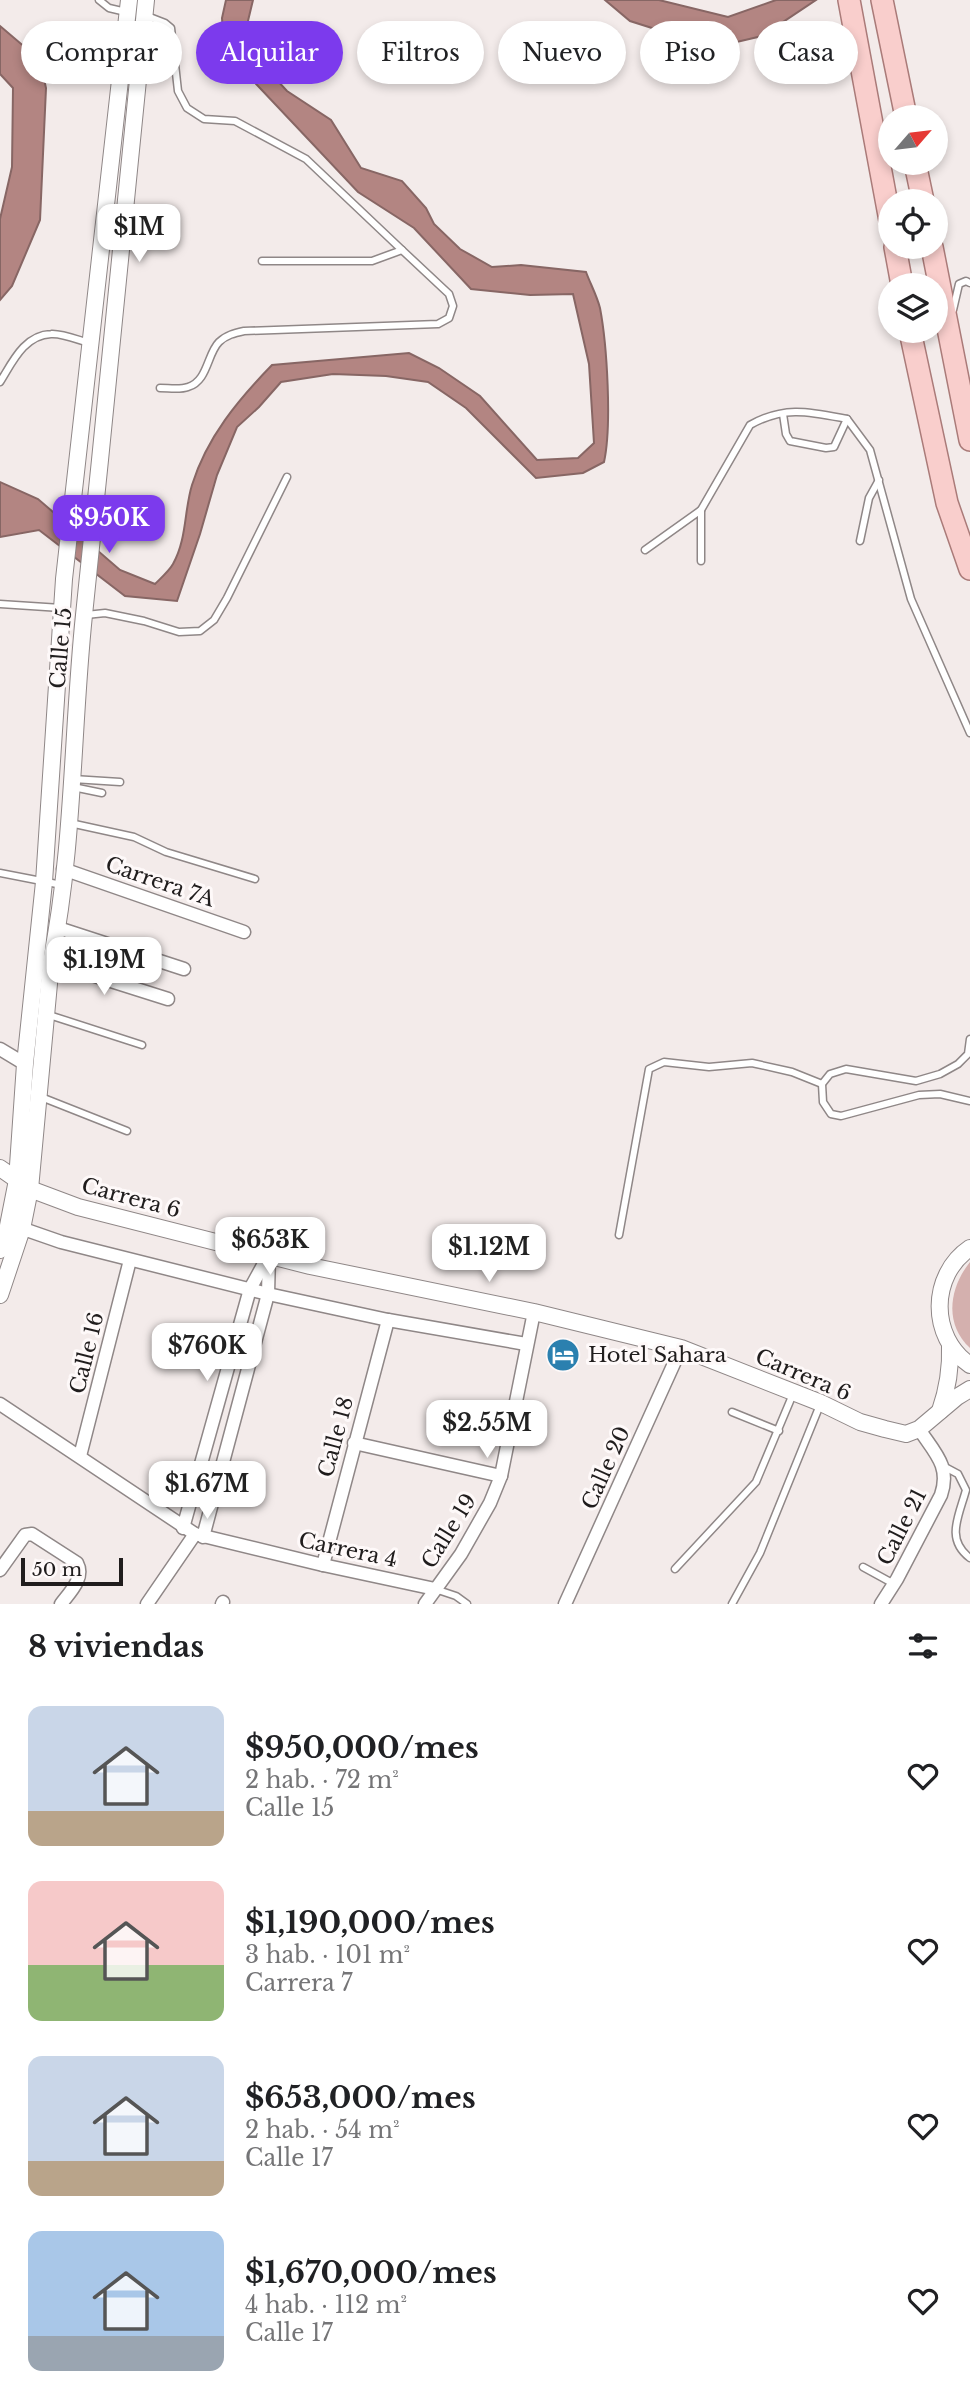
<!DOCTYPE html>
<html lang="es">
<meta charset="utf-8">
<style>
:root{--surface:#fff;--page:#f2f2f2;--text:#202124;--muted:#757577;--accent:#7c3aed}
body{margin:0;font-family:"Libre Baskerville",serif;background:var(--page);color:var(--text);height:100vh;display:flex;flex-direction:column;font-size:26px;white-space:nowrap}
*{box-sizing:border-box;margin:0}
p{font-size:23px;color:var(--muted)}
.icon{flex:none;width:38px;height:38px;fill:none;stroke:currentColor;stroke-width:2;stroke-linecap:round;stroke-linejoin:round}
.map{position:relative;height:1604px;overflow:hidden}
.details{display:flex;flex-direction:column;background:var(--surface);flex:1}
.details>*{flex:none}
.hud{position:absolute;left:21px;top:21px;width:929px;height:63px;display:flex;gap:14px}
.needle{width:46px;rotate:62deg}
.fabs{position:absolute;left:878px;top:105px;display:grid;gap:14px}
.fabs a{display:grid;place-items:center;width:70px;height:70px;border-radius:50%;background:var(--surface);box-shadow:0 4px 10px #0003;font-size:35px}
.scale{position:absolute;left:21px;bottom:18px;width:102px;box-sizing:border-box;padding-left:7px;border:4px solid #201d1d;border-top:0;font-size:19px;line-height:24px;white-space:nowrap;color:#201d1d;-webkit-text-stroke:5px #fef9f9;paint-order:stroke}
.price{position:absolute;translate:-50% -60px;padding:0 16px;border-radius:14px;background:#fff;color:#222;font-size:23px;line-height:46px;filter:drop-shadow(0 2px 4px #0008)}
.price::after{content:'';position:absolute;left:50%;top:42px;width:21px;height:16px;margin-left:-10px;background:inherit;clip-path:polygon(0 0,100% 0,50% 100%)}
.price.selected{background:var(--accent);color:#fff}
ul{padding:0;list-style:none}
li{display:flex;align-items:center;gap:21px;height:175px;padding:0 28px}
li span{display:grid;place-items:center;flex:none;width:196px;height:140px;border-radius:14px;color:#555}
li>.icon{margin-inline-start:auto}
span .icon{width:84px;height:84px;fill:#fffc;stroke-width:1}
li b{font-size:30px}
h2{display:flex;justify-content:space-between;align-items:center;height:84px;padding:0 28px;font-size:30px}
.pill{padding:0 24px;border-radius:32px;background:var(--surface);box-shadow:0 4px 10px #0003;font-size:24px;line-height:63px}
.pill.selected{background:var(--accent);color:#fff}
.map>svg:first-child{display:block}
.green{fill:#d4b0ae}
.water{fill:#b38582;stroke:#876664;stroke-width:2}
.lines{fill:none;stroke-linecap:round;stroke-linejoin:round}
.service-casing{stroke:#8f8787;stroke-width:9}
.minor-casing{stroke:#8f8787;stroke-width:15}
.tertiary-casing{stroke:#8f8787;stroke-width:18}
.primary-casing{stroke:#aa7b79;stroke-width:24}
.service{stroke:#fff;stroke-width:6}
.minor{stroke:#fff;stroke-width:12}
.tertiary{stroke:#fff;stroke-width:16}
.primary{stroke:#f9cecc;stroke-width:21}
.labels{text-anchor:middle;stroke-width:6;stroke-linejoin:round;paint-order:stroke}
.street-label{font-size:21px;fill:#201d1d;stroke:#fef9f9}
.poi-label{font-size:21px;fill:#201d1d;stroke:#fef9f9;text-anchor:start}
</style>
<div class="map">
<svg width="970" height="1604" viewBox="0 0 970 1604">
<rect width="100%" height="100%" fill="#f3ebea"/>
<path class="green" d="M970 1262V1348C944 1324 949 1288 970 1262Z"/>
<g class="water">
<path d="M226 0H253L247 25 252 53 287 91 331 120 361 168 402 181 426 208 434 224 460 249 492 267 521 265 586 272C590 283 597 296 600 308 607 345 612 425 604 462L583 473 536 478 466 408 428 382 386 376 333 374 281 382 259 407 237 427 217 475 200 534 177 601 125 596 39 530 0 537V482L38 499 120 570 155 584C161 578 169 571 173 564 187 539 184 511 192 485 207 437 238 400 272 365L409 353 439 368 480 396 537 460 578 458 594 443 589 364 573 294 530 295 471 289 414 228 358 192 224 50 222 18Z"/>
<polygon points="605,0 659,0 728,17 776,0 816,0 762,36 707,49 696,42 630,21"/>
<polygon points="0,26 40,60 46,88 40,220 12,286 0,300 0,219 12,167 13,88 0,74"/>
</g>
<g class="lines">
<defs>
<g id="service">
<polyline points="99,0 109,8 126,12"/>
<polyline points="147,16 165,23 171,28 178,91 187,108 204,119 235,121 306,159 402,250 372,261 262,261"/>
<polyline points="953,310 959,284 966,281 970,283"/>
<path d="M0 382C12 363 24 335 51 334 62 333 78 340 89 343"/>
<path d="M160 388C169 388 180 390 188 387 208 381 207 354 219 342 226 335 235 333 244 331L438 324 449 318 453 306 449 294 402 250"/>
<polyline points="783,414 786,434 790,441 826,448 834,447 847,419"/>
<path d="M701 510 750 425C785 405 811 412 847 419L870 450 911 599 970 733"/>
<polyline points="860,541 869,498 879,480"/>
<polyline points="645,550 701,510 701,561"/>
<polyline points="0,604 61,608"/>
<polyline points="86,615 105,613 144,621 179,632 200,631 214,620 227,598 287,477"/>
<polyline points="73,779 120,782"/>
<polyline points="73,787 102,793"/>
<polyline points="70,823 134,837 166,852 255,879"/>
<polyline points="0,873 62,885"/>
<polyline points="49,1015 142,1045"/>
<polyline points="970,1039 968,1054 958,1064 940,1074 916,1081 846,1069 830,1074 822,1084 823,1102 831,1114 841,1116 919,1095 940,1094 970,1101"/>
<polyline points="41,1097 127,1131"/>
<polyline points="619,1235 649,1069 664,1062 709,1067 752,1063 792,1072 822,1084"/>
<polyline points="732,1412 779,1431"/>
<path d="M943 1466 958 1474 966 1490C959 1516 945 1539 970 1558"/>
<polyline points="863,1567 894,1584"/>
<polyline points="675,1569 756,1482 793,1394"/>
<polyline points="435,1589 456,1596 467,1604"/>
<polyline points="732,1604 760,1553 820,1405"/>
</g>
<g id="minor">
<polyline points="63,869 244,932"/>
<polyline points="58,928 184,969"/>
<polyline points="51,962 168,999"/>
<polyline points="0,1049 25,1064"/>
<polyline points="15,1226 61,1242 268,1294 388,1320 526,1344"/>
<polyline points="0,1404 195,1534 323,1565 435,1589"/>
<polyline points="354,1443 501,1476"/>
<polyline points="80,1456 130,1260"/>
<polyline points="183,1528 250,1289 267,1258"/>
<polyline points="203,1537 268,1294 269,1254"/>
<polyline points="323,1565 388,1320"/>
<path d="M0 1570 25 1535 32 1534 77 1563C85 1578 70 1592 61 1604"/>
<polyline points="147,1604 195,1534"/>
<polyline points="222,1604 223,1602"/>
<polyline points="425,1604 461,1554 490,1503 501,1476 534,1312"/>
<polyline points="565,1604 681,1348"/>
<path d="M881 1604 897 1579 941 1495C951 1466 934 1452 919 1429"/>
</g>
<g id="tertiary">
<polyline points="0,1168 30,1189 78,1207 310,1266 534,1312 681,1348 821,1403 860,1422 885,1429 906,1434 919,1429 957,1397 970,1389"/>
<path d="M970 1248C930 1275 929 1337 970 1365"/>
<polyline points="0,1250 6,1236 17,1180 25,1064 44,882 64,579 129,0"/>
<path d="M0 1295 22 1229 30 1189 51 962C74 848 72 730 84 615 105 410 127 205 146 0"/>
<path d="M940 1411C948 1388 951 1369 950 1345"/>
</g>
<g id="primary">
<polyline points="849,0 891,226"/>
<polyline points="882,0 906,117"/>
<polyline points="915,163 923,201"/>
<polyline points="895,247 902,285"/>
<polyline points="932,247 970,440"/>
<polyline points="910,331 947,503 970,569"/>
</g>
</defs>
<use href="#service" class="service-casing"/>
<use href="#minor" class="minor-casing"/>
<use href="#tertiary" class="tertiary-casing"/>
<use href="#primary" class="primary-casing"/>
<use href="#service" class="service"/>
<use href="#minor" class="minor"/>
<use href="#tertiary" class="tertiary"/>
<use href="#primary" class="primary"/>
</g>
<defs>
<symbol id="hotel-disc" viewBox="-11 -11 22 22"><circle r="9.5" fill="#2b80af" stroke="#fef9f9"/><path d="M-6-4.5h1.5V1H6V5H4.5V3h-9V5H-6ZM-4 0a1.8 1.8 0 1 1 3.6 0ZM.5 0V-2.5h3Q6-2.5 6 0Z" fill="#fff"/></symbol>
</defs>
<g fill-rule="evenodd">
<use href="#hotel-disc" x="544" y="1336" width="38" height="38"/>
</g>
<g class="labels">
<g class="street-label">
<text transform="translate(61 648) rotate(-85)" y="7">Calle 15</text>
<text transform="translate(160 882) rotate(19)" y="7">Carrera 7A</text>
<text transform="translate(131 1198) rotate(15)" y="7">Carrera 6</text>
<text transform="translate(87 1353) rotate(-76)" y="7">Calle 16</text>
<text transform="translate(803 1375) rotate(23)" y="7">Carrera 6</text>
<text transform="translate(336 1437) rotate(-75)" y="7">Calle 18</text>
<text transform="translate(606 1468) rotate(-66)" y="7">Calle 20</text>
<text transform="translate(902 1527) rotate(-63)" y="7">Calle 21</text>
<text transform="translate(449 1531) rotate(-58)" y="7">Calle 19</text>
<text transform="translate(348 1550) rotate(12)" y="7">Carrera 4</text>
</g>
<g class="poi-label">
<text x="588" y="1362">Hotel Sahara</text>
</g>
</g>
</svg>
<div class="fabs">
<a><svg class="needle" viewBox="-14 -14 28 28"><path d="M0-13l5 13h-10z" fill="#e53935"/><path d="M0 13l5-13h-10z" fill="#757577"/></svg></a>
<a><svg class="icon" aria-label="locate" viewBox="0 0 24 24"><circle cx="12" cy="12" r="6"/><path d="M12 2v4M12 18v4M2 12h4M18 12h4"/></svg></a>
<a><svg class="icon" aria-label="layers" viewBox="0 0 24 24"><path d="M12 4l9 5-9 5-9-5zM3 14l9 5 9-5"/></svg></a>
</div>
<div class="scale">50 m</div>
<b class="price" style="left:139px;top:264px">$1M</b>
<b class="price selected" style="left:109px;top:555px">$950K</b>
<b class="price" style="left:104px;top:997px">$1.19M</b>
<b class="price" style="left:270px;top:1277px">$653K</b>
<b class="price" style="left:489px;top:1284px">$1.12M</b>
<b class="price" style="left:207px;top:1383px">$760K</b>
<b class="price" style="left:487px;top:1460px">$2.55M</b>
<b class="price" style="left:207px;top:1521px">$1.67M</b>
<div class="hud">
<a class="pill">Comprar</a>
<a class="pill selected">Alquilar</a>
<a class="pill">Filtros</a>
<a class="pill">Nuevo</a>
<a class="pill">Piso</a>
<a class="pill">Casa</a>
</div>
</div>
<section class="details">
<h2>8 viviendas<svg class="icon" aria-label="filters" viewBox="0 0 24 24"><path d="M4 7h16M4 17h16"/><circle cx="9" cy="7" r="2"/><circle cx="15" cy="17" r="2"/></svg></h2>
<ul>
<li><span style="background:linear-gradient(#c9d6e8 75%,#b9a48a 0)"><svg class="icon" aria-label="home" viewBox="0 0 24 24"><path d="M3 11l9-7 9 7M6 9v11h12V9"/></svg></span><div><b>$950,000/mes</b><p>2 hab. · 72 m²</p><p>Calle 15</p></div><svg class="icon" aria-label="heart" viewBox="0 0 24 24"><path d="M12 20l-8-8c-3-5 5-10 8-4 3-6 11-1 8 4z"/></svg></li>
<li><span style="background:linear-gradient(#f6c9c9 60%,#8fb573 0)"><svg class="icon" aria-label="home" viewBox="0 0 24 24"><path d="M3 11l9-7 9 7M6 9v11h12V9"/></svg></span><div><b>$1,190,000/mes</b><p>3 hab. · 101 m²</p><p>Carrera 7</p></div><svg class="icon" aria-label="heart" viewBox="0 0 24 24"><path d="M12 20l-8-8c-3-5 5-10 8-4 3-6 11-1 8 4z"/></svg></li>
<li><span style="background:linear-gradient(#c9d6e8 75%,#b9a48a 0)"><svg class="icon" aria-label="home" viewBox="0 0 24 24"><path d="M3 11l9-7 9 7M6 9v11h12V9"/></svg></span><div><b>$653,000/mes</b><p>2 hab. · 54 m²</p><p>Calle 17</p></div><svg class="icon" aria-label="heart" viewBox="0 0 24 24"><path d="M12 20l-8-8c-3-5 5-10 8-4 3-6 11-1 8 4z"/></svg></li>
<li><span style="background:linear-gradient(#a9c7e8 75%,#9aa5b1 0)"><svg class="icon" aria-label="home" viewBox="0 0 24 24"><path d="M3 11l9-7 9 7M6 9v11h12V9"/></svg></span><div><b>$1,670,000/mes</b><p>4 hab. · 112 m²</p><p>Calle 17</p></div><svg class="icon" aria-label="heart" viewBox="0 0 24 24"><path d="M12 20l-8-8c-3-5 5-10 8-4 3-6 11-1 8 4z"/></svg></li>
</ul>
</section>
